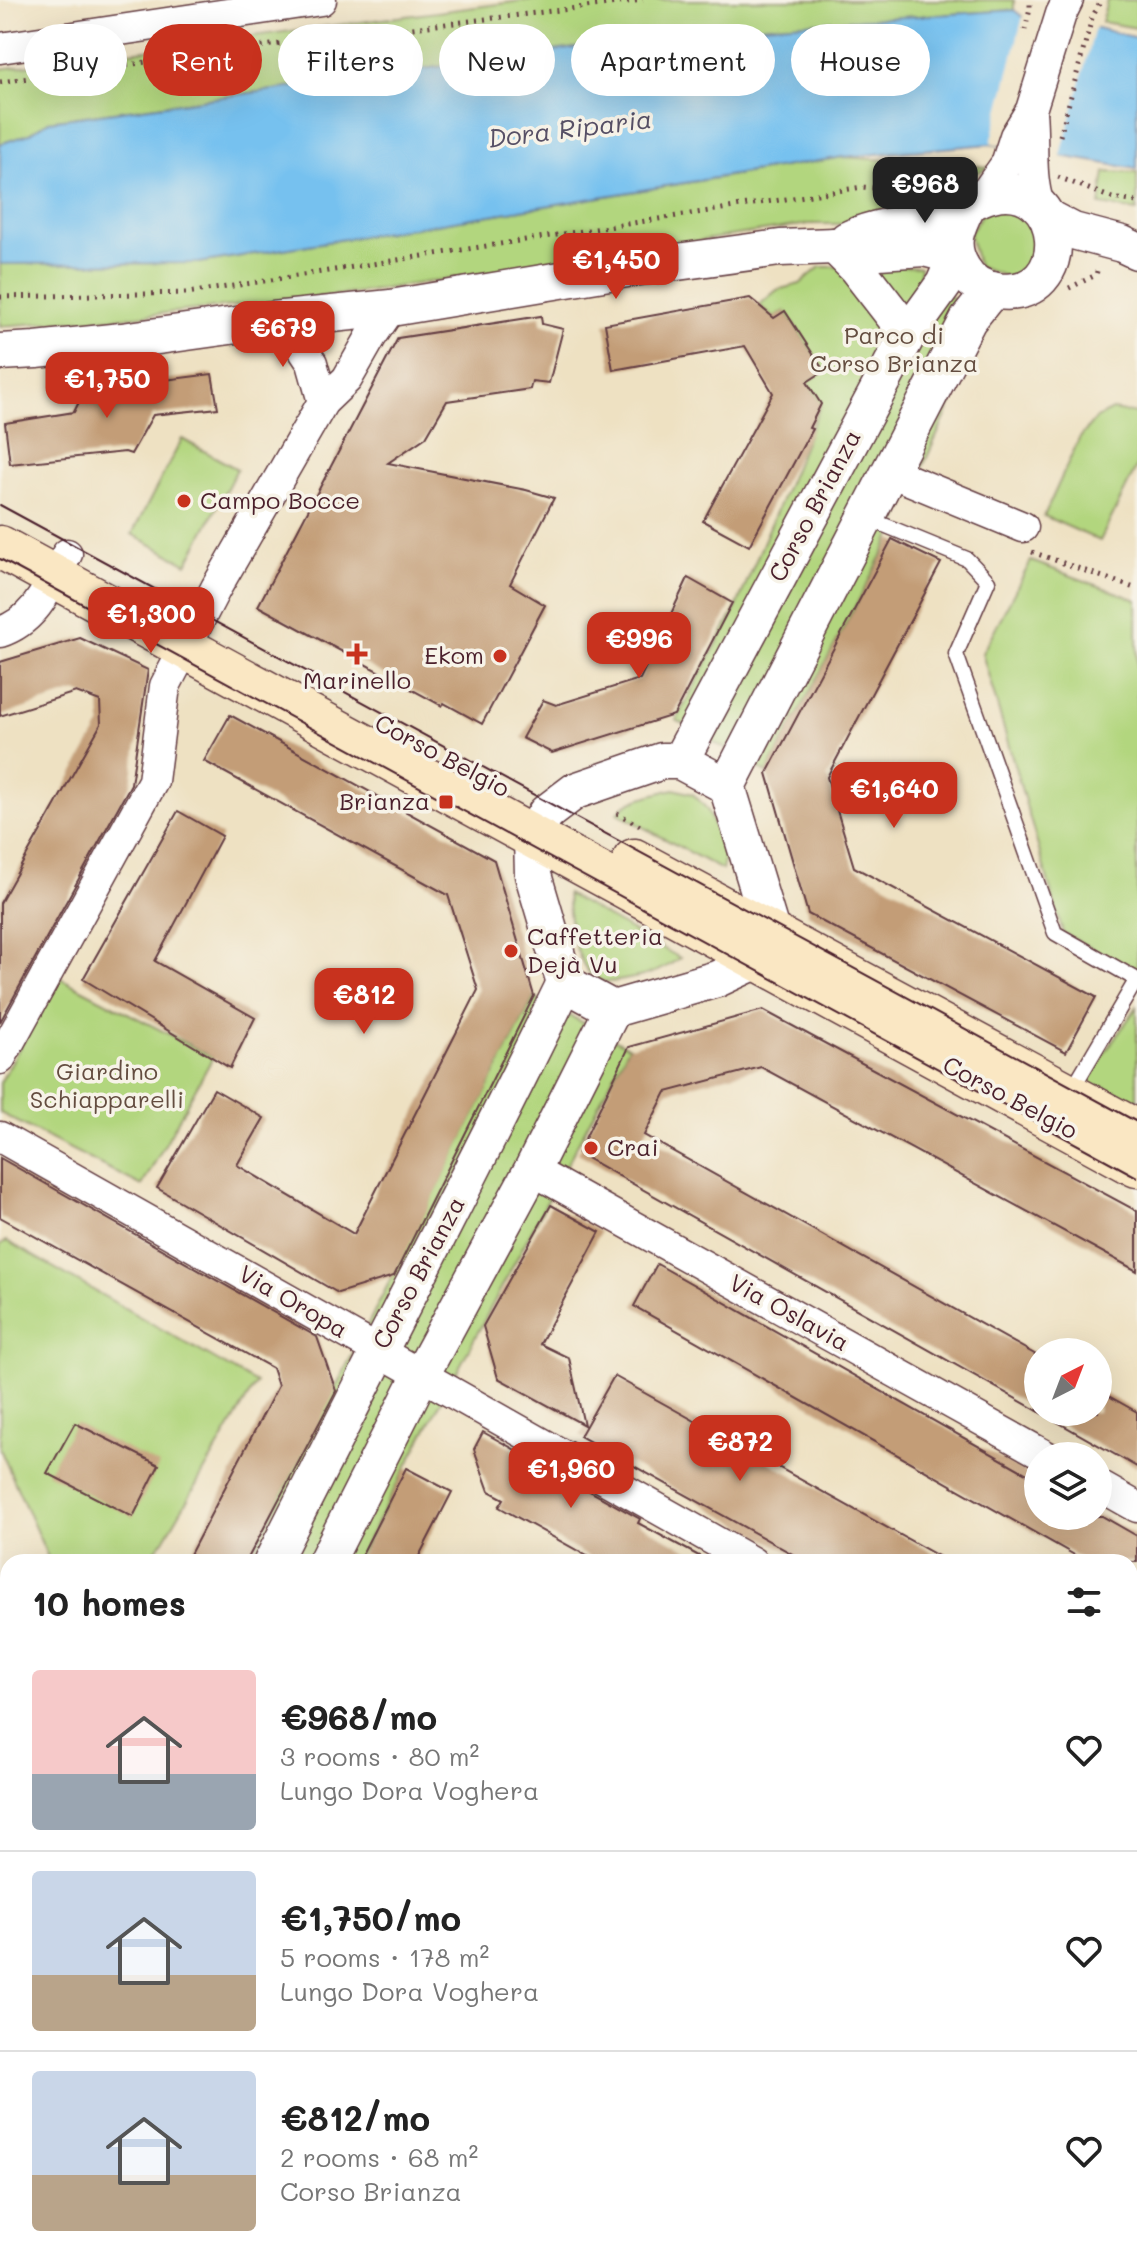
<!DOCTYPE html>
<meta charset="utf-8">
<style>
:root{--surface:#fff;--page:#f6f6f6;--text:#222;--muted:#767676;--line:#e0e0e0;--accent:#c8321e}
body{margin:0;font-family:Mali,sans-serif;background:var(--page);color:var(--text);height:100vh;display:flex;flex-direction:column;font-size:30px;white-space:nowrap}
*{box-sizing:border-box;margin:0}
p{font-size:26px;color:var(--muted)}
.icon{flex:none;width:44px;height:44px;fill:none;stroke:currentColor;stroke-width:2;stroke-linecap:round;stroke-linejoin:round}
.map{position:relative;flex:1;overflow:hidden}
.drawer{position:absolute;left:0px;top:1554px;width:1138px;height:712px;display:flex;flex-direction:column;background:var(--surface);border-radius:24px 24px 0 0;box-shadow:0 8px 32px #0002}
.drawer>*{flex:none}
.guide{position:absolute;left:24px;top:24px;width:1090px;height:72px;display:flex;gap:16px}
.needle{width:52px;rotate:42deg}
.buttons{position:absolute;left:1024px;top:1338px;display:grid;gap:16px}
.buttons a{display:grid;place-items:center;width:88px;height:88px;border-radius:50%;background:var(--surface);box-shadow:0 8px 32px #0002;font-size:40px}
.price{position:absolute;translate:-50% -68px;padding:0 18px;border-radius:16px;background:var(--accent);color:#fff;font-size:26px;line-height:52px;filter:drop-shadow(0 2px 4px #0008)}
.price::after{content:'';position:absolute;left:50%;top:48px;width:24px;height:18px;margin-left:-12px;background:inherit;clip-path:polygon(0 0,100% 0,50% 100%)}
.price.selected{background:#222;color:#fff}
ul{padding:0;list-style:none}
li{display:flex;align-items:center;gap:24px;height:200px;padding:0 32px}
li+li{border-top:2px solid var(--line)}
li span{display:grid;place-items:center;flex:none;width:224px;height:160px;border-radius:8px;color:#555}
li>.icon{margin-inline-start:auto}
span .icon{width:96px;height:96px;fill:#fffc;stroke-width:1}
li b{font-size:34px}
h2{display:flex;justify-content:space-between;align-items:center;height:96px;padding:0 32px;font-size:34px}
.chip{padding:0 28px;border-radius:36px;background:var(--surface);box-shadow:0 8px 32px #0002;font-size:28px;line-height:72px}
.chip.selected{background:var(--accent);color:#fff}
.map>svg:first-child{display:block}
.green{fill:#b2d67e;stroke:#7e7a54;stroke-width:2}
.water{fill:#76c1ef;stroke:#60708d;stroke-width:2}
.pier{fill:#eee1c2}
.building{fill:#c39d77}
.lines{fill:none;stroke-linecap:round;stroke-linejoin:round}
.service-casing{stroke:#633c42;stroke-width:17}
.minor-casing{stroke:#633c42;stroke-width:33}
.tertiary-casing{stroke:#633c42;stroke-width:39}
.secondary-casing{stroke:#633c42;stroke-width:45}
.path{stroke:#633c42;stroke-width:5;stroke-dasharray:2 6;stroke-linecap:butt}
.service{stroke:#fff;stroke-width:14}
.minor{stroke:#fff;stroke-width:30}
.tertiary{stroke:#fff;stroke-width:36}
.secondary{stroke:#fae7c3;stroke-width:42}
.tram{stroke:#4a1f2b;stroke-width:2}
.poi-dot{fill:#c8321e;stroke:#f7f3e8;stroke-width:3}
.labels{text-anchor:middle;stroke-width:7;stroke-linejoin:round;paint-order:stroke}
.park-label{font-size:24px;fill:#644d40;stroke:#f7f3e8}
.poi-label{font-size:24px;fill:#4a1f2b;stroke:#f7f3e8;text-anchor:start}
.street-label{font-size:24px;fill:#4a1f2b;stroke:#f7f3e8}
.water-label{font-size:26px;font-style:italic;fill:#575066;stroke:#f7f3e8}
</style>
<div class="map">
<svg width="1137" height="2266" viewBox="0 0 1137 2266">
<rect width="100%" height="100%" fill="#f7f3e8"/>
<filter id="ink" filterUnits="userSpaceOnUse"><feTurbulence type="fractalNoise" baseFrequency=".0125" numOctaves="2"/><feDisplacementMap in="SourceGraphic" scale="16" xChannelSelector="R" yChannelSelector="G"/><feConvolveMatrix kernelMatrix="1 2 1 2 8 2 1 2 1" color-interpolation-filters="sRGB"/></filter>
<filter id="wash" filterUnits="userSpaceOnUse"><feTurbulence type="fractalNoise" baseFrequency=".006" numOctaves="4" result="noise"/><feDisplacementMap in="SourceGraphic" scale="32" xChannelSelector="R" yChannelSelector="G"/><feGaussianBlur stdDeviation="1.8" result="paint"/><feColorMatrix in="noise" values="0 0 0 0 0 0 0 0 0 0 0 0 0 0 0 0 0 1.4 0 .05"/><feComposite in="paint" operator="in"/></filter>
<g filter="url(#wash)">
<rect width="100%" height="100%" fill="#eee1c2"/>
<g class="green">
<polygon points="529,0 1014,0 1014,10 713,29 49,121 29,134 0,144 0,69"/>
<polygon points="1107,0 1137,0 1137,28 1102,22"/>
<polygon points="843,157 990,167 957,181 899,190 895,224 809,224 357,293 127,317 0,326 0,264 199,263"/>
<polygon points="1105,172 1137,173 1137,211 1100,205"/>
<polygon points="993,209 1016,209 1034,224 1039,246 1030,267 1010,278 978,267 969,234 982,214"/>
<polygon points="898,266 920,267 920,280 984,316 954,398 883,554 767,773 676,720 736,608 821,404 807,382 824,371 785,311 774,318 759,305 777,290 800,284 820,267"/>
<polygon points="1112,410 1137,414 1137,466 1100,541 1044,516 1079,439 1096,418"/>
<polygon points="182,439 237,469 187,564 132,534"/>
<polygon points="1031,561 1137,600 1137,973 1063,933 982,653"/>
<path d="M674 789 693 794 707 809 725 856 722 870 617 813C629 798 656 794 674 789Z"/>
<path d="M567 894 680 958C664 970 648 976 629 979 620 981 607 984 598 979 574 968 569 916 567 894Z"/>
<polygon points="58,977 213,1057 142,1186 0,1113 0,1083"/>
<polygon points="534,997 629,1047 356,1562 247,1562"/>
<polygon points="1137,1007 1137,1111 1084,1082"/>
<polygon points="7,1241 256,1383 164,1540 146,1562 50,1562 0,1449 0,1245"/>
<polygon points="0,1627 8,1643 8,1719 0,1723"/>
<polygon points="8,1778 8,1964 0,1960 0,1782"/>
<polygon points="0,2013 8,2017 8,2171 0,2167"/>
<polygon points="169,2258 462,2258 478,2266 184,2266"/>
<polygon points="955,2258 1024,2258 1021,2266 950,2266"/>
</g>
<g class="water">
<polygon points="1014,10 1023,17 1097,28 1137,38 1137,169 990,144 843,157 199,263 0,264 0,144 29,134 49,121 713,29"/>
<polygon points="0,2167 8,2171 8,2258 169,2258 184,2266 0,2266"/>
</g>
<polygon class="pier" points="1024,12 1096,24 1060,159 991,143"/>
<g id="blocks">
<g class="building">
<polygon points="750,298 774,318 785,311 824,371 807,382 821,404 809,428 812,429 749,546 703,521 773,393 745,346 613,370 605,324"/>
<polygon points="541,316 542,324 563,329 549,383 532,381 530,389 447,401 426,437 388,463 526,490 554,498 510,584 545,605 482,724 444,703 442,706 258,606 398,338"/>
<polygon points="212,374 218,408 153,415 131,454 125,452 10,464 5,423 74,412 85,390"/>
<polygon points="892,539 941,563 827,777 854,867 1096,997 1066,1052 808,914 767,773"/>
<polygon points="688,578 732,603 674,715 552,753 522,738 543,700 556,705 640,679"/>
<polygon points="80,638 148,670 131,784 0,1022 0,903 101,724 100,701 76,692 0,716 0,662"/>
<polygon points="230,715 494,860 534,996 394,1276 338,1293 157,1188 214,1089 264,1118 237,1165 354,1234 478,990 448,895 204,761"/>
<polygon points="178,811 222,836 155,961 255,1018 230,1068 83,979"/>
<polygon points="763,1010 1137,1211 1137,1271 761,1067 666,1092 644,1135 1038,1356 1038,1411 578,1153 629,1047"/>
<polygon points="0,1158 317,1337 336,1391 246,1562 186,1562 278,1386 272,1368 0,1217"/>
<polygon points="551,1205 600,1232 540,1344 569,1358 584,1425 498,1378 483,1326"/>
<polygon points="657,1264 1038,1480 1038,1516 1102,1516 1137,1536 1137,1562 1087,1562 634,1306"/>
<polygon points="614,1376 949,1562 807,1562 580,1436"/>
<polygon points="1098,1390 1137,1412 1137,1467 1040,1412 1098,1412"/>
<polygon points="75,1423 159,1465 133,1517 47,1473"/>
<polygon points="483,1432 640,1519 638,1523 710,1562 598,1562 499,1507 504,1499 489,1491 474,1449"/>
<polygon points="406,1468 452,1492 416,1562 358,1562"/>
</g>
</g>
</g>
<g filter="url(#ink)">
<use href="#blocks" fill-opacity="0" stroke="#633c42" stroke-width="2"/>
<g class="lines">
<defs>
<polyline id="service" points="867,518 967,559 988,581 956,654 1055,933 1134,978 1134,984 1071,1091"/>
<g id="minor">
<polyline points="0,48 321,0"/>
<path d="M1031 112C1034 143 1029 175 1039 205"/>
<polyline points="982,198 1006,164 1015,136 1031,110 1061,14 1068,0"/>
<polyline points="273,320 302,348 312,363 323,402"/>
<polyline points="890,472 1023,527"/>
<path d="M0 632C37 620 49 585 67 554"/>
<polyline points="0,1059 153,781 165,686 216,588 323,402 347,379 371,337 391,308"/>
<polyline points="0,1137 752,1562"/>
<polyline points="532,1170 1046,1456"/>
<polyline points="1098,1485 1137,1507"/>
<polyline points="0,1688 8,1705"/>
<polyline points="0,1748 8,1745"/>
<polyline points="1130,1775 1137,1779"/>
<polyline points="0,1990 8,1995"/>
<polyline points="1130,2097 1137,2101"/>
<polyline points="516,2258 532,2266"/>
<polyline points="833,2266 838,2258"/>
</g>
<g id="tertiary">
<polyline points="1048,218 1073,231 1122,244 1137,251"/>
<path d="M847 240C877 224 910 226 942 216 959 210 975 198 992 194 1067 175 1078 302 997 291 982 289 969 281 962 268 948 245 956 228 967 206"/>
<polyline points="835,246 856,267 908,334"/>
<polyline points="0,352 36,350 122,341 273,320 391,308 633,268 780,248 835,246 864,252 924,248 956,256"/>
<polygon points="662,761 680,761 727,786 772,934 757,960 747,965 717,979 613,1009 565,983 533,875 532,837 546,813 575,791"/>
<polyline points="680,761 908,334 944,284 956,256"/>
<polyline points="727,786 968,320 992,290"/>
<path d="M272 1562C369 1369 470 1178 565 983"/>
<polyline points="326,1562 421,1375 532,1170 613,1009"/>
</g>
<g id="secondary">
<polyline points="0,547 1137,1166"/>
<polyline points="634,860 1137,1131"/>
</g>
</defs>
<use href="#service" class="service-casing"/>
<use href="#minor" class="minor-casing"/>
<use href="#tertiary" class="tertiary-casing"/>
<use href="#secondary" class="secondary-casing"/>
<g class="path">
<polyline points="1025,30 1030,9 1030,0"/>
<polyline points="0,82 272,45 643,0"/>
<polyline points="1060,136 1092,18 1101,0"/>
<polyline points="1058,177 1112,198 1137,202"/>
<polyline points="898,191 932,185"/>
<polyline points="1069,288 1096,275 1098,267"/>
<polyline points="0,297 188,293 862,187 898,190"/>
<polyline points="1032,552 1137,589"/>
<polyline points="617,813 640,826"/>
<polyline points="0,2059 8,2064"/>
<polyline points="0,2158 8,2142"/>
<polyline points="392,2258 407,2266"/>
</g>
<use href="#service" class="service"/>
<use href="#minor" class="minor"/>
<use href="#tertiary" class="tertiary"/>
<use href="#secondary" class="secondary"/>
<g class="tram">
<polyline points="0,505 1137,1122"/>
<polyline points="0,559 1137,1177"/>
</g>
</g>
</g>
<g class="poi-dot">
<circle cx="184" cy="501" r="8"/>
<path d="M353 642h8v8h8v8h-8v8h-8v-8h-8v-8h8z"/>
<circle cx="500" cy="656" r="8"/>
<rect x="438" y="794" width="16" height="16" rx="4"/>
<circle cx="511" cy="951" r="8"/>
<circle cx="591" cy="1148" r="8"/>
</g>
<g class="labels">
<g class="park-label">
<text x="894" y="344">Parco di<tspan x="894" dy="28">Corso Brianza</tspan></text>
<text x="107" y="1080">Giardino<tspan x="107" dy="28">Schiapparelli</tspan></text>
</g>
<g class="poi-label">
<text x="200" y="509">Campo Bocce</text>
<text x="484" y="664" text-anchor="end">Ekom</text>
<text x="357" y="689" text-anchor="middle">Marinello</text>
<text x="430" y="810" text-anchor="end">Brianza</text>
<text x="527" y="945">Caffetteria<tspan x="527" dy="28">Dejà Vu</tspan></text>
<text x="607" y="1156">Crai</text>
</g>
<g class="street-label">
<text transform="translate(815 506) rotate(-62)" y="8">Corso Brianza</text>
<text transform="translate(442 756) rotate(28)" y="8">Corso Belgio</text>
<text transform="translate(1010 1098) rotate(28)" y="8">Corso Belgio</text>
<text transform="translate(419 1273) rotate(-62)" y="8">Corso Brianza</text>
<text transform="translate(293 1302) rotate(30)" y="8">Via Oropa</text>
<text transform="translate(789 1313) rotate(29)" y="8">Via Oslavia</text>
</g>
<g class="water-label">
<text transform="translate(570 129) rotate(-7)" y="9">Dora Riparia</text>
</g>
</g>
</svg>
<div class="buttons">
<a><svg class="needle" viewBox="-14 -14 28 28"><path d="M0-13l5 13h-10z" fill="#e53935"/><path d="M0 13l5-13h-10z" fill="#767676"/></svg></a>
<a><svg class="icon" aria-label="layers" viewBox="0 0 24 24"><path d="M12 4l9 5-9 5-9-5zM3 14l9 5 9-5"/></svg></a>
</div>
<b class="price selected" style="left:925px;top:225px">€968</b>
<b class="price" style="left:616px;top:301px">€1,450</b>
<b class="price" style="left:283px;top:369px">€679</b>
<b class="price" style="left:107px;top:420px">€1,750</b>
<b class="price" style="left:151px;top:655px">€1,300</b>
<b class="price" style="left:639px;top:680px">€996</b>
<b class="price" style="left:894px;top:830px">€1,640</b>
<b class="price" style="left:364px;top:1036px">€812</b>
<b class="price" style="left:740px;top:1483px">€872</b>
<b class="price" style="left:571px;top:1510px">€1,960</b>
<div class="guide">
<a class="chip">Buy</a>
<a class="chip selected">Rent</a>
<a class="chip">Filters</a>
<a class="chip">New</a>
<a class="chip">Apartment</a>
<a class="chip">House</a>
</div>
<section class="drawer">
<h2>10 homes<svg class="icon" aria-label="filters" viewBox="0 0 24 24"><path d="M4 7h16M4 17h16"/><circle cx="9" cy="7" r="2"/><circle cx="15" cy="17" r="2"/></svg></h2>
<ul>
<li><span style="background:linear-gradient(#f6c9c9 65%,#9aa5b1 0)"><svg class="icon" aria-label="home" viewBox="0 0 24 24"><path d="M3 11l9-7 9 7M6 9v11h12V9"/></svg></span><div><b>€968/mo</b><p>3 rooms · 80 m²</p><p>Lungo Dora Voghera</p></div><svg class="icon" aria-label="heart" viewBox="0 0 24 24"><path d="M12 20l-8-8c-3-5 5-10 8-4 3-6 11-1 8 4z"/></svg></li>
<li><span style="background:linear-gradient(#c9d6e8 65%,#b9a48a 0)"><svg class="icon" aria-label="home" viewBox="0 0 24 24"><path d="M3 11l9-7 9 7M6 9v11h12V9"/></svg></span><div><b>€1,750/mo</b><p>5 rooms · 178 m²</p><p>Lungo Dora Voghera</p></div><svg class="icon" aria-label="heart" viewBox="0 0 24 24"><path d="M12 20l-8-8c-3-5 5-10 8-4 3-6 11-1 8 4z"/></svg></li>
<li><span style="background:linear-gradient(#c9d6e8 65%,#b9a48a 0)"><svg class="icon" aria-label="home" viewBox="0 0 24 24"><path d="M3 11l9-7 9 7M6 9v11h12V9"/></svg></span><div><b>€812/mo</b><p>2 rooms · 68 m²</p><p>Corso Brianza</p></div><svg class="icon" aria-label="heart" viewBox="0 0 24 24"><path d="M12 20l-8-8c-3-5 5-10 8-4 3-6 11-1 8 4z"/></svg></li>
</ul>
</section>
</div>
